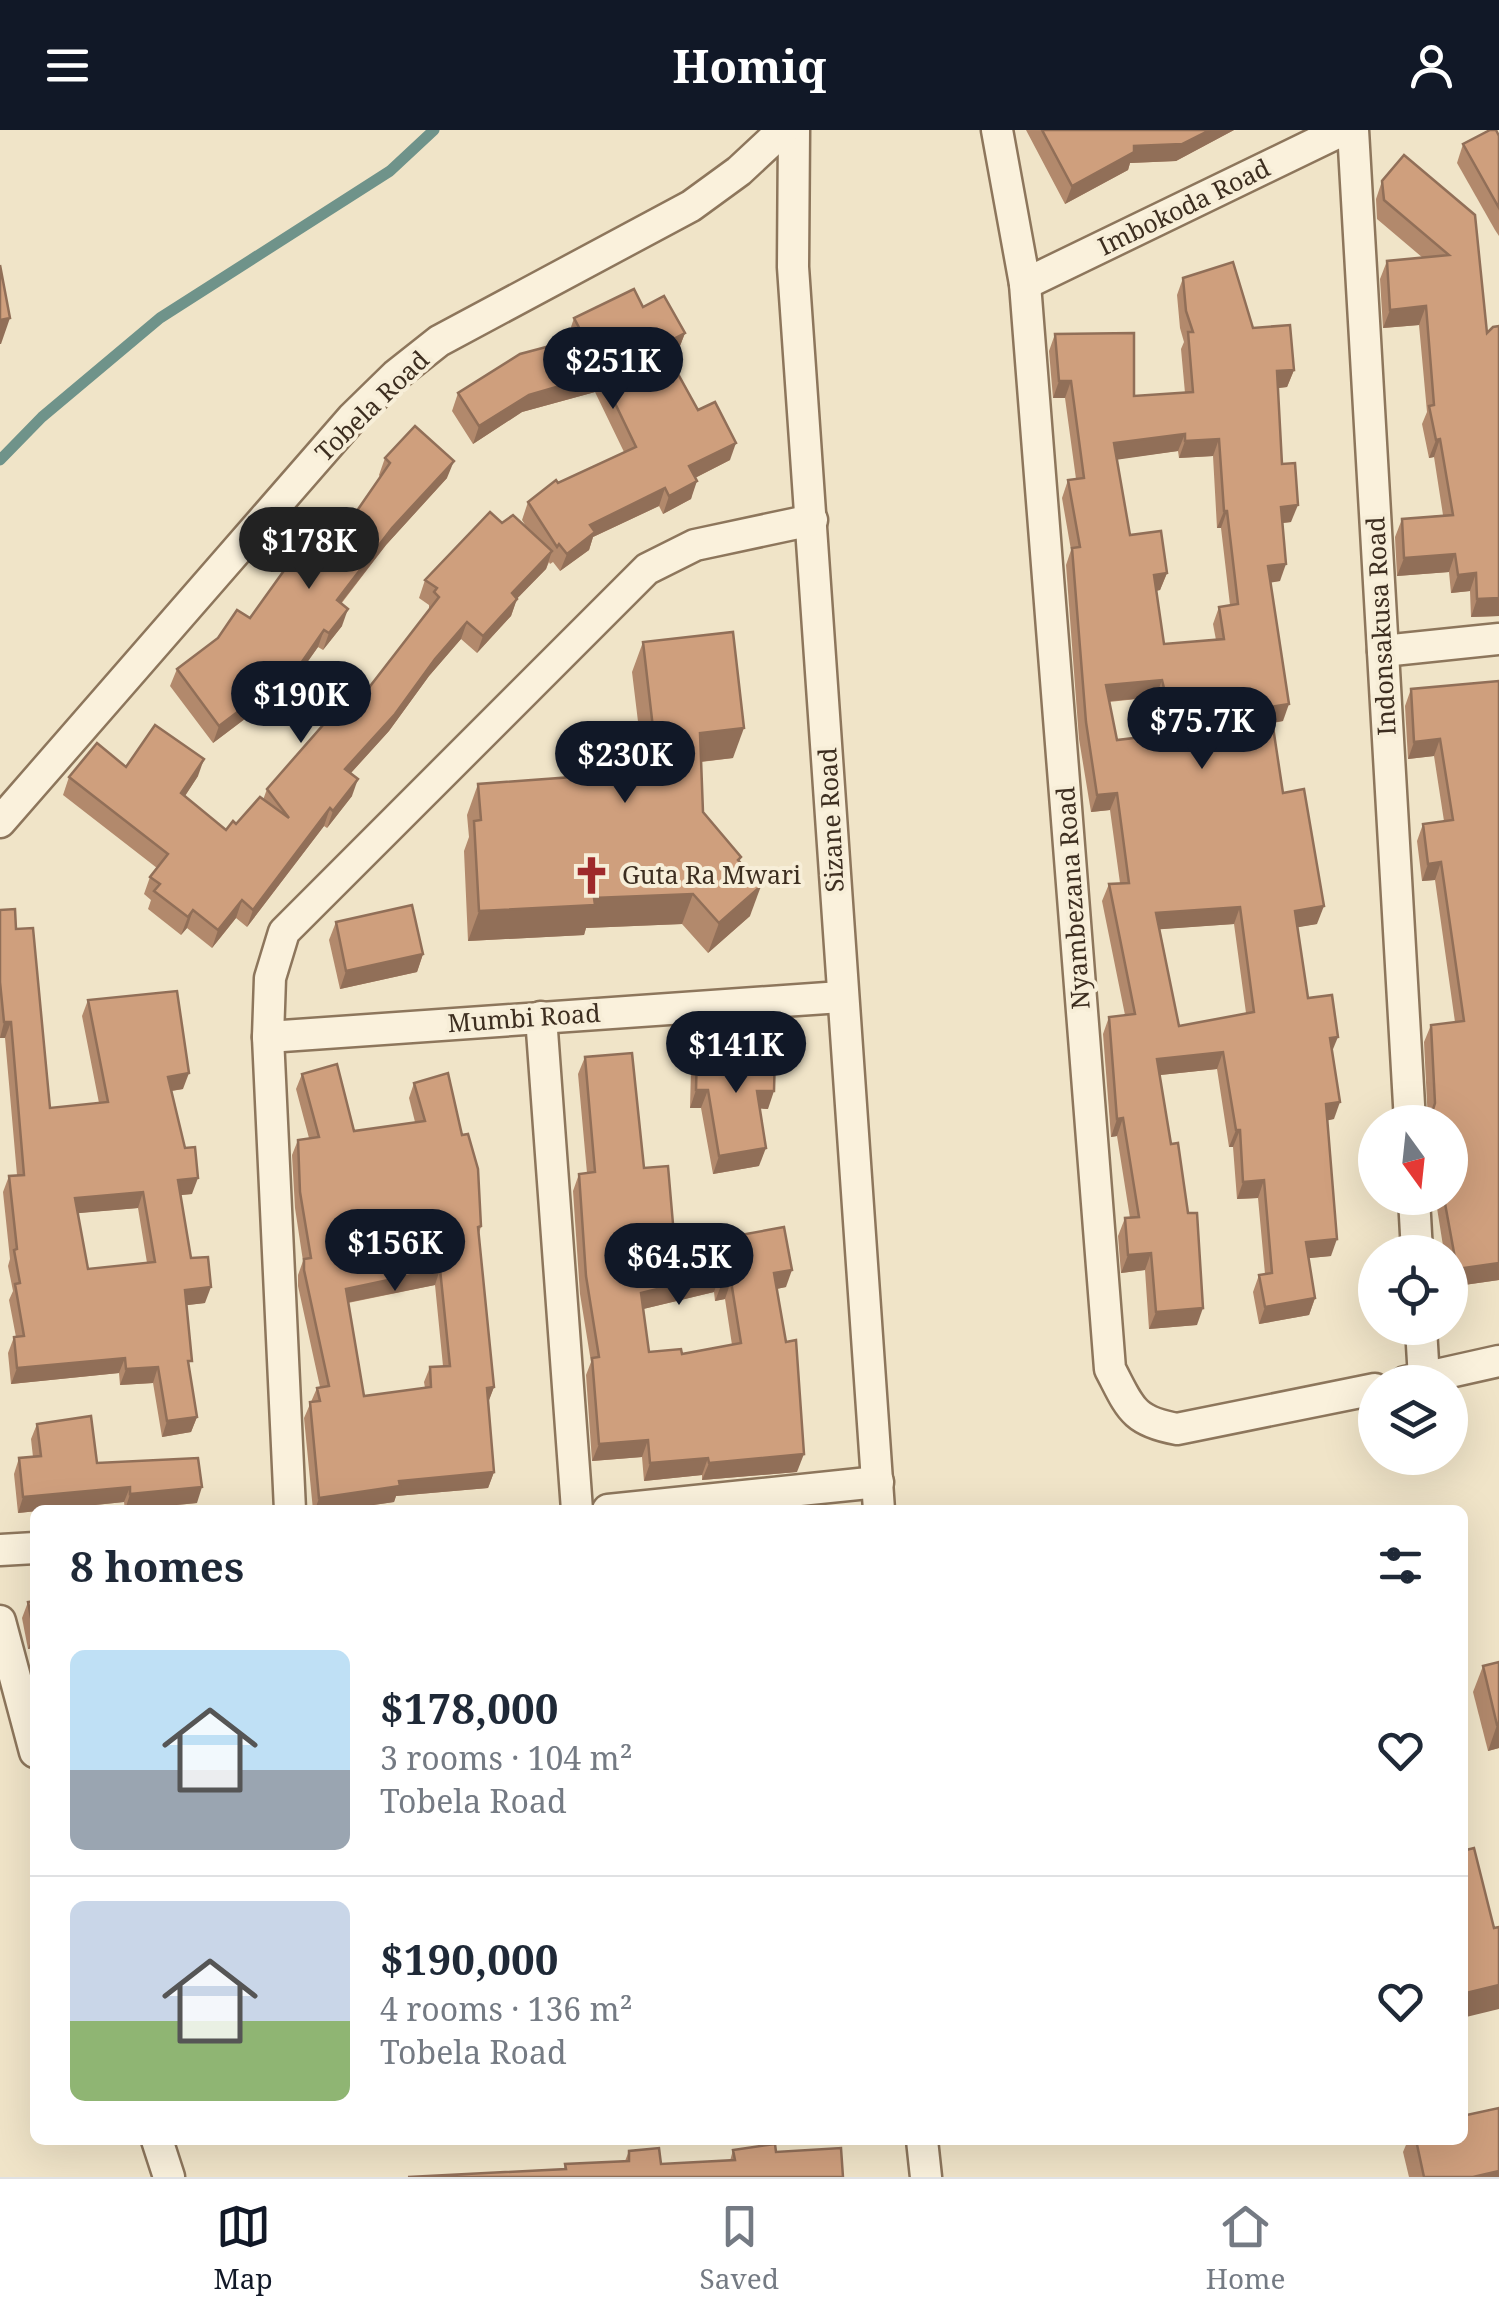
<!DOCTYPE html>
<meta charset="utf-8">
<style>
:root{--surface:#fff;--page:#f6f6f7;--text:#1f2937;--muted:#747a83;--line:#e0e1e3;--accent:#111827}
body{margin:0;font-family:"Noto Serif",serif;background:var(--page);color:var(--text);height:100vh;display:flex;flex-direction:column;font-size:38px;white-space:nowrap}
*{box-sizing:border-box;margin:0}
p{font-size:32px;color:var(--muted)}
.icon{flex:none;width:55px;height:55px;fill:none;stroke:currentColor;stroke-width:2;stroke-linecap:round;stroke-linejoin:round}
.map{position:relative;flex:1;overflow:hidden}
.drawer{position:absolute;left:30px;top:1375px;width:1438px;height:640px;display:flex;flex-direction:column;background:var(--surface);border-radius:15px;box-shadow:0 10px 40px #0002}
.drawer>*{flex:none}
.needle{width:65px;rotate:165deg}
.fabs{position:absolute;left:1358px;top:975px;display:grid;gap:20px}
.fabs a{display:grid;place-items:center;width:110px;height:110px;border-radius:50%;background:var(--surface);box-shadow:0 10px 40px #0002;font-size:50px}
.price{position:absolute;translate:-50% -85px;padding:0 22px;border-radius:35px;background:var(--accent);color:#fff;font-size:32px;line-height:65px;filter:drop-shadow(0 2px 5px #0008)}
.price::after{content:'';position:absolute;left:50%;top:60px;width:30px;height:22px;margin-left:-15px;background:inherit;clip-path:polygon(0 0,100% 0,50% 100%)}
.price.selected{background:#222;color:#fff}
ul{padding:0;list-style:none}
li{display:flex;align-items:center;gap:30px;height:250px;padding:0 40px}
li+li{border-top:2px solid var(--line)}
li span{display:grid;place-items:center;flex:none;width:280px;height:200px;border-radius:15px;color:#555}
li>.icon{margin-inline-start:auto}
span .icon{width:120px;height:120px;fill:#fffc;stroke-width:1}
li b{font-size:42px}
h2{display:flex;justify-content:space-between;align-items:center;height:120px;padding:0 40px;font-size:42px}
header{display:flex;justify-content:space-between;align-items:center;height:130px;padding:0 40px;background:var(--accent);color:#fff;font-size:45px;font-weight:700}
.tab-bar{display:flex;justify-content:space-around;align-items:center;height:140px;border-top:2px solid var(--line);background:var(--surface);font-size:28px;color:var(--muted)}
.tab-bar a{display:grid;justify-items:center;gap:5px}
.tab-bar .selected{color:var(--accent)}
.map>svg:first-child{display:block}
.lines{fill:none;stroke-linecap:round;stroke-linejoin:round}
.stream{stroke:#6f938a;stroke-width:11}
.minor-casing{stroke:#8d765c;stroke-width:35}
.minor{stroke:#faf1dc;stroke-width:30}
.wall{fill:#b2896c;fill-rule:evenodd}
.shaded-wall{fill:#916f58}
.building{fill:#cf9f7d;stroke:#916f58;stroke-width:2.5;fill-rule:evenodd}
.labels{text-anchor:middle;stroke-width:8;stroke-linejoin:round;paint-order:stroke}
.street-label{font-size:25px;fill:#3d2e20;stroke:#f7eed8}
.poi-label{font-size:25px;fill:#3d2e20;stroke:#f7eed8;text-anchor:start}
</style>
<header><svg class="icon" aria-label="menu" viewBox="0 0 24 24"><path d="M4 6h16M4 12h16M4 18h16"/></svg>Homiq<svg class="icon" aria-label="person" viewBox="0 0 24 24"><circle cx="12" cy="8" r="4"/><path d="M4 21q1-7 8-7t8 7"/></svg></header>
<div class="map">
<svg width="1499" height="2047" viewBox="0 0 1499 2047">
<rect width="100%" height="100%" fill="#f0e4c8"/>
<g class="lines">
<polyline class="stream" points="0,330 42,287 160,188 390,41 434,0"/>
<defs>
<g id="minor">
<polyline points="794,0 793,137 879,1380"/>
<path d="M997 0 1025 154 1110 1239C1130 1277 1132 1291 1177 1299L1375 1259"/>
<polyline points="1353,0 1410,992"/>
<polyline points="1025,154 1343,0"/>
<polyline points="1383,521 1499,509"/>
<polyline points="0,692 352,288 396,245 439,211 691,76 739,41 783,0"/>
<polyline points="541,887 577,1380"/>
<polyline points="268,907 841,867"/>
<polyline points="1414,1068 1417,1122"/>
<polyline points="1421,1198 1424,1249"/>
<polyline points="1405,1252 1499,1231"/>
<polyline points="290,1380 268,907 270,848 284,802 647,439 695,415 812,390"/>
<polyline points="608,1380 878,1352"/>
<polyline points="0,1420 35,1418"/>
<polyline points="0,1491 35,1622"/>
<polyline points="157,2010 169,2047"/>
<polyline points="922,2010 926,2047"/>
</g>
</defs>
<use href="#minor" class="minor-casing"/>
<use href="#minor" class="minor"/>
</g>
<g class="wall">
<polygon points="1026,0 1234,0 1176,31 1130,33 1128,40 1065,74"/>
<polygon points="1499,6 1499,106 1495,100 1457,33 1463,14"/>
<polygon points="1404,25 1487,203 1499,196 1499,486 1471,487 1470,461 1451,463 1449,442 1397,446 1395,407 1402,389 1443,385 1434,327 1429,328 1422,294 1427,282 1419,195 1383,198 1380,149 1387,131 1423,128 1377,89 1376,69 1382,51"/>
<path d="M1183 148 1253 198 1294 240 1287 257 1278 258 1282 334 1291 392 1282 393 1280 451 1271 452 1283 591 1273 593 1283 663 1317 794 1297 797 1308 868 1332 923 1334 989 1327 990 1331 1126 1309 1128 1315 1168 1309 1185 1259 1194 1253 1162 1259 1145 1265 1144 1258 1068 1237 1069 1233 1017H1229L1217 939 1160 945 1197 1195 1149 1199 1145 1140 1121 1143 1118 1106 1125 1088H1130L1117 1006 1111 1007 1103 904 1109 887 1125 885 1102 771 1109 754 1120 753 1110 680 1091 682 1079 609 1066 435 1071 420 1062 368 1068 350 1076 349 1065 268H1053L1049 221 1055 204 1134 266 1185 263 1181 219 1184 212 1180 198 1177 165ZM1178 321 1179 328 1213 326 1217 398H1221L1230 475 1219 477 1213 494 1216 510 1164 514 1156 461 1160 460 1167 443 1130 405 1117 329ZM1156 567 1165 604 1117 610 1109 572ZM1234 794 1246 883 1179 896 1160 799Z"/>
<polygon points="643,177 685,203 678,221 668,226 698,280 730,330 695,348 691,369 663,384 659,376 593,407 589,420 560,441 553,432 550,434 549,432 546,439 517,468 511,486 477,523 461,509 429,546 389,601 351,643 352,666 327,698 324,696 247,797 236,788 212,818 187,798 181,805 148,779 151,770 144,764 150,747 157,738 63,665 69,647 126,637 198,646 185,666 226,700 236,694 263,670 267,659 354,577 429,480 429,475 419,468 425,450 502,393 527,398 522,390 528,372 558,353 624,322 595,262 522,282 473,314 452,281 458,263 570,211 568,206 574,188"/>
<polygon points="385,328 447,348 386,415 341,474 342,496 323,520 318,517 274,579 266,573 213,613 170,556 177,539 218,508 250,488 300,443 343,401 380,347 379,345"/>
<polygon points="643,512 733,628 701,632 703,682 741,727 739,731 750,786 708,823 682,794 586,798 584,805 468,811 464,721 469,707 467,685 478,654 567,648 571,636 643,633 632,542"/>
<polygon points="1499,551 1499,1150 1450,1157 1450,1122 1444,1122 1437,1078 1436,1068 1450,1068 1450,992 1428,992 1424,912 1431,895 1455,892 1435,750 1422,751 1417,711 1423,694 1444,691 1434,626 1408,629 1405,576 1411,559"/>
<path d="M0 780 16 799 50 978 99 973 82 886 88 870 183 959 172 961 192 1064 180 1065 191 1128 205 1173 187 1175 189 1238 197 1287 191 1302 162 1307 153 1253 120 1255 119 1243 11 1254 8 1223 14 1207H16L9 1170 13 1161 8 1136 10 1129 3 1062 9 1046 17 1045 5 908H0ZM138 1078 147 1133 88 1139 77 1083Z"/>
<polygon points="336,792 423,824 417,842 340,859 329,810"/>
<polygon points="697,922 768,979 759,978 759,1036 713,1044 701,978 690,978 691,940"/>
<path d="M585 927 644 1038 675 1117 786 1157 776 1159 797 1342 702 1350V1345L644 1351 642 1327 592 1331 586 1245 591 1232 580 1164 573 1061 579 1044 587 1043 578 944ZM714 1162 715 1171 725 1169 732 1215 682 1224 649 1222 643 1179Z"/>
<path d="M302 944 354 1001 415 992 409 968 414 953 481 1096 479 1104 494 1257 488 1272 494 1342 488 1358 396 1366 394 1372 339 1380H313L304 1288 317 1258 320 1257 298 1156V1145L303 1131 295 1078 292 1025 298 1010 309 1008 296 959ZM435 1155 443 1236 430 1237 424 1252 425 1258 364 1266 348 1173Z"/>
<polygon points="37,1294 97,1333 197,1373 125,1380 124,1372 18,1383 14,1344 19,1328 33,1327 31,1309"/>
<polygon points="35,1471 35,1518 28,1519 22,1488 28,1472"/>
<polygon points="1499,1532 1499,1618 1488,1621 1473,1562 1483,1536"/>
<polygon points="1408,2010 1462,2010 1499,2047 1409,2047 1403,2022"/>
<polygon points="733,2020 776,2022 843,2047 564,2039 565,2034 625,2031 629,2021 661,2034 730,2031"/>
</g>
<g class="shaded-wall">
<polygon points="1210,0 1234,0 1176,31 1130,33 1128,40 1065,74 1072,56 1134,16"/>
<polygon points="1426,176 1419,195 1383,198 1390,180"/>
<polygon points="10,188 1,214 0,214 0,190"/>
<polygon points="685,203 678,221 655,233 662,215"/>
<polygon points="1294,240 1287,257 1270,259 1277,241"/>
<polygon points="601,244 595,262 522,282 473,314 479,296 529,265"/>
<polygon points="1059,251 1071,251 1065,268 1053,268"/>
<polygon points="1185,304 1178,321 1108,331 1114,313"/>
<polygon points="1219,309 1213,326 1179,328 1185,311"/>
<polygon points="1440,309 1434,327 1429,328 1436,310"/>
<polygon points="736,313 730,330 683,354 689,336"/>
<polygon points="454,331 447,348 386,415 330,487 337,470 392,398"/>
<polygon points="697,351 691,369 663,384 669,366"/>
<polygon points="665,358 659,376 593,407 589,420 560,441 567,424 590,395"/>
<polygon points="1298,375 1291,392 1274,394 1281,377"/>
<polygon points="1224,381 1227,381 1221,398 1217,398"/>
<polygon points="552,421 546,439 505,481 512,463"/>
<polygon points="1455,424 1449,442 1397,446 1404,428"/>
<polygon points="1286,434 1280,451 1262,454 1268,436"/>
<polygon points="1167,443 1160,460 1148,462 1154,445"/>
<polygon points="1476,443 1470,461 1451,463 1458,445"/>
<polygon points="1499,468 1499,486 1471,487 1477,469"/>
<polygon points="517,469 511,486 477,523 483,506"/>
<polygon points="348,479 342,496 323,520 329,503"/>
<polygon points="467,492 461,509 429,546 389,601 339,656 345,639"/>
<polygon points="324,500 318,517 274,579 281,562"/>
<polygon points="1162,550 1156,567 1100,572 1106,555"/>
<polygon points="272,556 266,573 213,613 219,596"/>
<polygon points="1289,574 1283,591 1264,594 1270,577"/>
<polygon points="744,598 733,628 689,633 700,603"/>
<polygon points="1440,609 1434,626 1408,629 1414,612"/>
<polygon points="204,629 198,646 175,681 181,663"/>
<polygon points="358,649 352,666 327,698 333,681"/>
<polygon points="1117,663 1110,680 1091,682 1097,665"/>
<polygon points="330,678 324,696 247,797 253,780"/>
<polygon points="1441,732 1435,750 1422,751 1428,734"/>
<polygon points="761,756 750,786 708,823 719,793"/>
<polygon points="693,764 682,794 586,798 584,805 468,811 479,781 594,768"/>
<polygon points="242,770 236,788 212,818 218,800"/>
<polygon points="1324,776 1317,794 1288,799 1295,781"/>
<polygon points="1240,777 1234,794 1150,800 1156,783"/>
<polygon points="193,780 187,798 181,805 188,787"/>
<polygon points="423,824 417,842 340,859 346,841"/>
<polygon points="4,892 11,892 5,908 0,908"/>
<polygon points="1338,907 1331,924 1330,908"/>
<polygon points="1223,922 1217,939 1151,946 1157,929"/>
<polygon points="189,943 183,959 163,962 168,947"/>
<polygon points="696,960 708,960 701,978 690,978"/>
<polygon points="757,961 774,961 768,979 750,978"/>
<polygon points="1340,972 1334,989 1320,992 1326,974"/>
<polygon points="1123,988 1117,1006 1111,1007 1117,989"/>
<polygon points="1236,1000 1240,1000 1233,1017 1229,1017"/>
<polygon points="766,1018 759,1036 713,1044 719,1026"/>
<polygon points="198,1048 192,1064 172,1066 178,1050"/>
<polygon points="1264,1050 1258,1068 1237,1069 1243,1052"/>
<polygon points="143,1062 138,1078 69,1084 75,1068"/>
<polygon points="1337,1109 1331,1126 1300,1129 1306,1112"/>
<polygon points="1151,1123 1145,1140 1121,1143 1128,1125"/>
<polygon points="1499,1133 1499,1150 1450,1157 1457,1139"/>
<polygon points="440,1139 435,1155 340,1174 346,1159"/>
<polygon points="792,1140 786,1157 767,1161 774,1143"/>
<polygon points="720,1144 714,1162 635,1181 641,1163"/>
<polygon points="731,1151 725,1169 715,1171 722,1153"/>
<polygon points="211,1157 205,1173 180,1176 185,1160"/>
<polygon points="1315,1168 1309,1185 1259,1194 1265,1177"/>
<polygon points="1203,1178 1197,1195 1149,1199 1156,1182"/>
<polygon points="125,1228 119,1243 11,1254 17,1238"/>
<polygon points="158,1237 153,1253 120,1255 126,1239"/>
<polygon points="494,1257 488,1273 487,1258"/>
<polygon points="197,1287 191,1302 162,1307 167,1291"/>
<polygon points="648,1310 642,1327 592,1331 599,1314"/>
<polygon points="804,1324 797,1342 702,1350 709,1333"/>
<polygon points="708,1328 702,1345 644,1351 650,1333"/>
<polygon points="494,1342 488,1358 396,1366 394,1372 339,1380 315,1380 319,1368 399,1351"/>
<polygon points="130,1357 124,1372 18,1383 23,1367"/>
<polygon points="202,1357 197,1373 125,1380 130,1364"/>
<polygon points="34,1503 35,1518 28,1519"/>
<polygon points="1497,1595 1499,1595 1499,1618 1488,1621"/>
<polygon points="1499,1855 1499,1879 1462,1888 1462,1864"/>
<polygon points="1499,2041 1499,2047 1473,2047"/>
</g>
<g class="building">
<polygon points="1042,0 1210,0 1182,14 1134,16 1134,22 1072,56"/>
<polygon points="1490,0 1496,0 1499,6 1499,78 1463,14"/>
<polygon points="1404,25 1475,85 1487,203 1493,197 1499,196 1499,468 1477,469 1476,443 1458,445 1455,424 1404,428 1402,389 1453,385 1440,309 1436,310 1429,276 1434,275 1426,176 1390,180 1387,131 1449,125 1384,70 1382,51"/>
<path d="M1233 132 1253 198 1290 195 1294 240 1277 241 1282 334 1295 333 1298 375 1281 377 1286 434 1268 436 1289 574 1270 577 1283 663 1304 659 1324 776 1295 781 1308 868 1332 865 1338 907 1330 908 1340 972 1326 974 1337 1109 1306 1112 1315 1168 1265 1177 1259 1145 1272 1143 1264 1050 1243 1052 1240 1000H1236L1223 922 1157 929 1171 1014 1178 1013 1188 1083H1197L1203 1178 1156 1182 1151 1123 1128 1125 1125 1088 1139 1087 1123 988 1117 989 1109 887 1135 884 1109 754 1129 753 1117 663 1097 665 1086 592 1072 418 1080 417 1068 350 1084 348 1071 251H1059L1055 204 1134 203V266L1193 262 1188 202H1193L1186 181 1183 148ZM1185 304V311L1219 309 1224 381H1227L1238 474 1219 477 1224 509 1164 514 1154 445 1167 443 1161 401 1130 405 1114 313ZM1162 550 1175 603 1117 610 1106 555ZM1240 777 1254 882 1179 896 1156 783Z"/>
<polygon points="0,135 10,188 0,190"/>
<polygon points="634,159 643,177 664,166 685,203 662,215 698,280 715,272 736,313 689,336 697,351 669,366 665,358 590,395 595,402 567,424 559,414 557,417 528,372 556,350 558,353 636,317 601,244 529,265 479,296 458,263 520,224 584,207 574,188"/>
<polygon points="415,296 454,331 392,398 337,470 348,479 329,503 324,500 281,562 272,556 219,596 177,539 218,508 237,480 250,488 288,435 300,443 336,396 343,401 390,333 385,328"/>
<polygon points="490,382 502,393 513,385 552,421 512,463 517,469 483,506 467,492 435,529 395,584 345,639 358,649 333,681 330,678 253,780 242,770 218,800 193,780 188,787 154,761 160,754 150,747 168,724 69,647 97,613 126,637 155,595 204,629 181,663 226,700 233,691 236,694 260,667 289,688 267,659 345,570 354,577 439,467 434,462 437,458 425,450"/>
<polygon points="733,502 744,598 700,603 703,682 741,727 738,730 761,756 719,793 693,764 594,768 595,775 479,781 474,691 481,690 478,654 572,647 571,636 657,632 643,512"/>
<polygon points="1499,551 1499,1133 1457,1139 1444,1068 1450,1068 1450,992 1432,992 1431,986 1435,973 1431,895 1464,891 1441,732 1428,734 1423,694 1453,690 1440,609 1414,612 1411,559"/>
<polygon points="412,775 423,824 346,841 336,792"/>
<path d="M15 779 16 799 33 798 50 978 108 972 88 870 177 861 189 943 168 947 185 1018 195 1017 198 1048 178 1050 191 1128 208 1127 211 1157 185 1160 192 1231H188L197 1287 167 1291 158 1237 126 1239 125 1228 17 1238 14 1207 24 1206 15 1154 20 1153 14 1120 17 1119 9 1046 24 1045 11 892H4L0 852V780ZM143 1062 155 1132 88 1139 75 1068Z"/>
<polygon points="697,922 775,923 774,961 757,961 766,1018 719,1026 708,960 696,960"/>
<path d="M632 923 644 1038 668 1036 675 1117 784 1097 792 1140 774 1143 786 1212 796 1210 804 1324 709 1333 708 1328 650 1333 648 1310 599 1314 592 1228 599 1227 586 1146 579 1044 595 1042 585 927ZM720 1144 722 1153 731 1151 741 1213 682 1224 681 1219 649 1222 641 1163Z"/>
<path d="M337 934 354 1001 425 991 414 953 448 943 462 1005 468 1004 478 1039 481 1096 478 1097 494 1257 487 1258 494 1342 399 1351 400 1356 319 1368 310 1272 320 1271 317 1258 329 1256 304 1140V1129L311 1128 300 1062 298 1010 319 1007 302 944ZM440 1139 450 1236 430 1237 431 1257 364 1266 346 1159Z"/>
<polygon points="91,1286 97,1333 198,1328 202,1357 130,1364 130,1357 23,1367 19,1328 41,1326 37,1294"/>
<polygon points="35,1471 35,1503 34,1503 28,1472"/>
<polygon points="1499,1532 1499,1595 1497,1595 1483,1536"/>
<polygon points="1474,1718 1494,1798 1499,1797 1499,1855 1462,1864 1462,1721"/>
<polygon points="1499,1978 1499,2041 1473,2047 1424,2047 1416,2010 1462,2010 1462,1986"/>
<polygon points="775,2014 776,2022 841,2018 843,2047 408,2047 566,2039 565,2034 629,2031 629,2021 659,2018 661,2034 735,2030 733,2020"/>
</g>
<defs>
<symbol id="church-bare" viewBox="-9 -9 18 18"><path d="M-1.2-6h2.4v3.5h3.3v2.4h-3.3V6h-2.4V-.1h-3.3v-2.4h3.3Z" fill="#9e2a2b" stroke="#f7eed8" stroke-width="2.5" paint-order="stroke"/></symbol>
</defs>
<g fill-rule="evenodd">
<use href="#church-bare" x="564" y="718" width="55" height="55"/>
</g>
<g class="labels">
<g class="street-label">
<text transform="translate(1184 77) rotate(-26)" y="9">Imbokoda Road</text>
<text transform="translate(372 276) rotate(-44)" y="9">Tobela Road</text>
<text transform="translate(1381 496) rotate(-93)" y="9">Indonsakusa Road</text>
<text transform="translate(831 690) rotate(-93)" y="9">Sizane Road</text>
<text transform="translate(1073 768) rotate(-94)" y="9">Nyambezana Road</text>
<text transform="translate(524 888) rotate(-4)" y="9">Mumbi Road</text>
</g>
<g class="poi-label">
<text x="622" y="754">Guta Ra Mwari</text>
</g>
</g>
</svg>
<div class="fabs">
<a><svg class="needle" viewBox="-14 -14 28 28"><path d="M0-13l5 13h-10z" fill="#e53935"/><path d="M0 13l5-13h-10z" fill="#747a83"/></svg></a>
<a><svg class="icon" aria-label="locate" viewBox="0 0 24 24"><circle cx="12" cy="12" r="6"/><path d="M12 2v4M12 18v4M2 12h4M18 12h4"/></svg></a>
<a><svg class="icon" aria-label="layers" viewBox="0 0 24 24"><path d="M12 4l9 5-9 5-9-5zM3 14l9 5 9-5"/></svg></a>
</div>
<b class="price" style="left:613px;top:282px">$251K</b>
<b class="price selected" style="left:309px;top:462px">$178K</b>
<b class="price" style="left:301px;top:616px">$190K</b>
<b class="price" style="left:1202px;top:642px">$75.7K</b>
<b class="price" style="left:625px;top:676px">$230K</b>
<b class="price" style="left:736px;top:966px">$141K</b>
<b class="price" style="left:395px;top:1164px">$156K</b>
<b class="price" style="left:679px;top:1178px">$64.5K</b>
<section class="drawer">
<h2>8 homes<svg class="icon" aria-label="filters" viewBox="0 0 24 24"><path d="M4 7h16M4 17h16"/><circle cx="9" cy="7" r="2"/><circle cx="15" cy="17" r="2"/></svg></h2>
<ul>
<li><span style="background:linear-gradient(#bfe0f5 60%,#9aa5b1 0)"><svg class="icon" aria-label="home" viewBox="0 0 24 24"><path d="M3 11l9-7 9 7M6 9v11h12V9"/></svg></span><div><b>$178,000</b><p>3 rooms · 104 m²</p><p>Tobela Road</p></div><svg class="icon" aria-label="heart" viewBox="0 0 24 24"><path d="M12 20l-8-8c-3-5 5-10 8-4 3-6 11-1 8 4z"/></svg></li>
<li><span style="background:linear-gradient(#c9d6e8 60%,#8fb573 0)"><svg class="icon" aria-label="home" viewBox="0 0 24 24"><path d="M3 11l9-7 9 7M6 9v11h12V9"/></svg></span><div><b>$190,000</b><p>4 rooms · 136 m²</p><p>Tobela Road</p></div><svg class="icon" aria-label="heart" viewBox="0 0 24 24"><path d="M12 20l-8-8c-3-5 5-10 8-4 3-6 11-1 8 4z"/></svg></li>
</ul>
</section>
</div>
<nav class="tab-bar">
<a class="selected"><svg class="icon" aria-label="map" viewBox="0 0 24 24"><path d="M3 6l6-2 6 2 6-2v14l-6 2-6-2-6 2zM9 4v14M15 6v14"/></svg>Map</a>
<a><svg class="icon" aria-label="saved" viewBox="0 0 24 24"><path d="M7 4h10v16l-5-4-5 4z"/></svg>Saved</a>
<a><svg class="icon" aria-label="home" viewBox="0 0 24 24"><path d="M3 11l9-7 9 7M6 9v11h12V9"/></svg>Home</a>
</nav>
